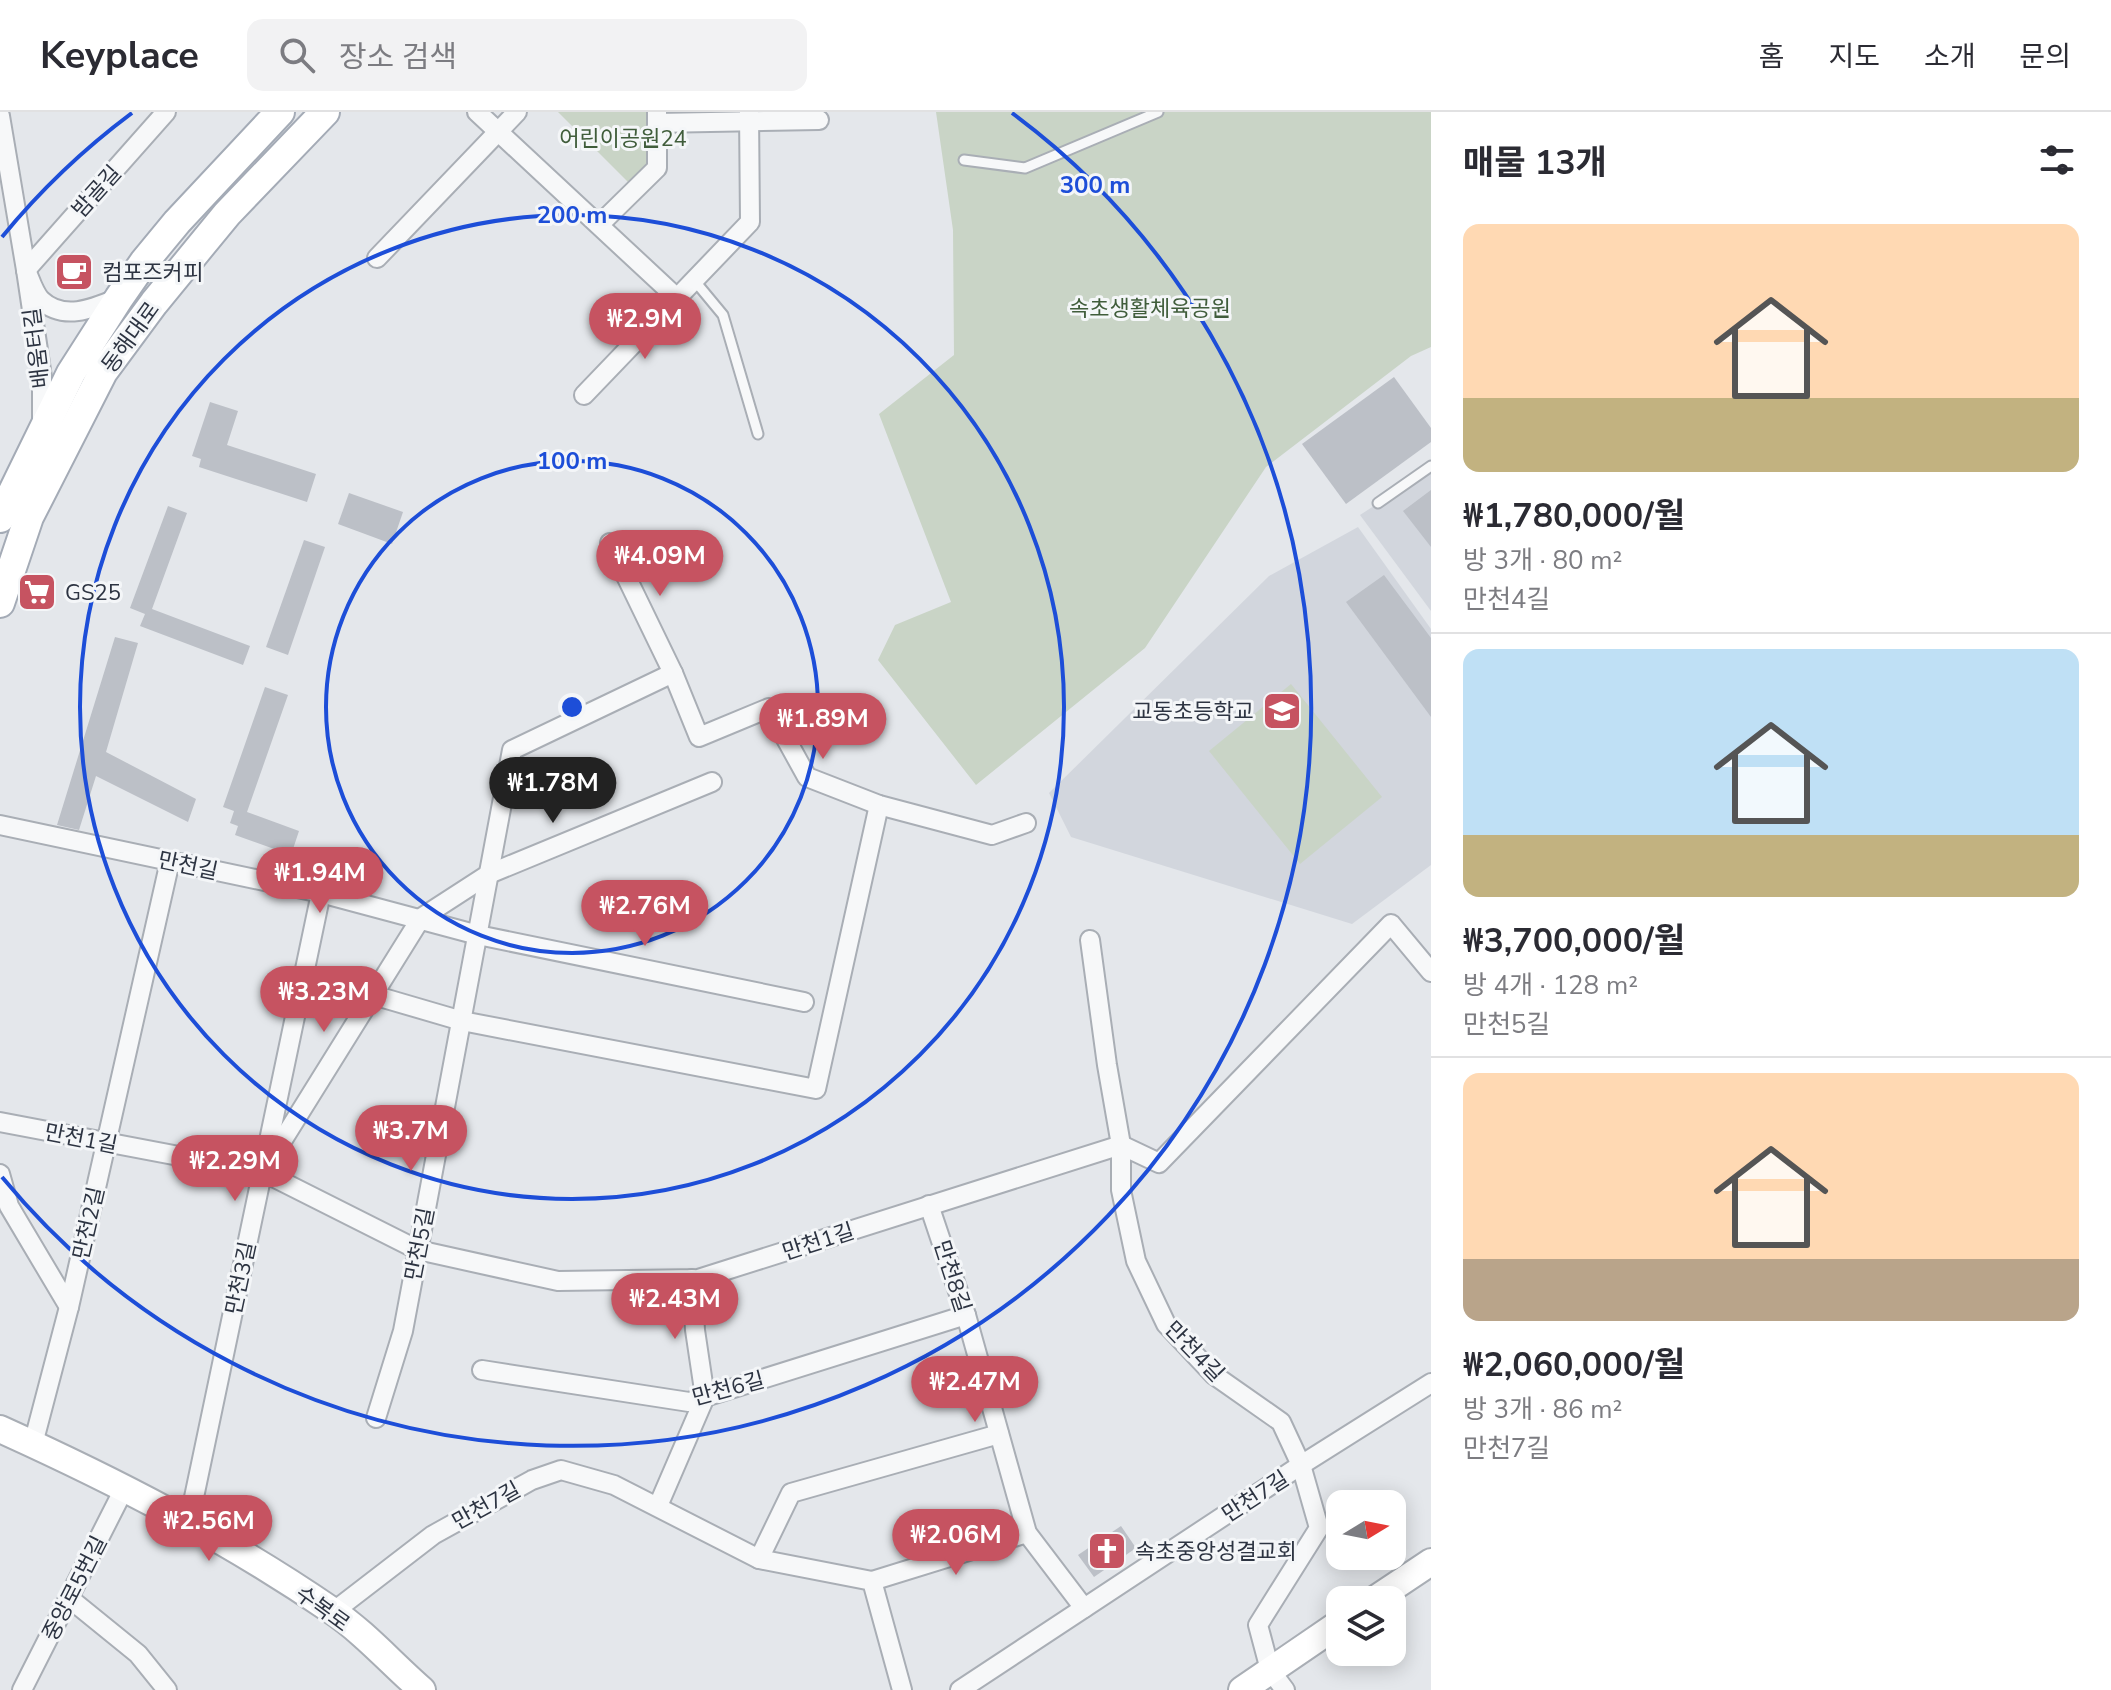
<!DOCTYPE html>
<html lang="ko">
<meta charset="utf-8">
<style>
:root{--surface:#fff;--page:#f2f2f3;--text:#2b2b33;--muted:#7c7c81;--line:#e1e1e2;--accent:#c65361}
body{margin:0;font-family:"Nunito Sans","Noto Sans KR",sans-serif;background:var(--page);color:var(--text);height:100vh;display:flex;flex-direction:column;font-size:30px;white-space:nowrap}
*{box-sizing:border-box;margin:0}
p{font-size:26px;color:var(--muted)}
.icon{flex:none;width:44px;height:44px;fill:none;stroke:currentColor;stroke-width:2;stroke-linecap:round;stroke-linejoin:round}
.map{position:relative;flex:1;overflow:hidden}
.side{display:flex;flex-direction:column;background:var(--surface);width:680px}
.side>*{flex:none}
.needle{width:52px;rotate:80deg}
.controls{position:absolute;left:1326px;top:1378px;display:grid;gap:16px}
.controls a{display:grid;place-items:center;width:80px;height:80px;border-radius:16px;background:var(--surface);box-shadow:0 4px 20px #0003;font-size:40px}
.price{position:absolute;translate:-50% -68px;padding:0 18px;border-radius:28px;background:var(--accent);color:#fff;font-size:26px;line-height:52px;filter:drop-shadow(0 2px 4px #0008)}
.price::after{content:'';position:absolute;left:50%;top:48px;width:24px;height:18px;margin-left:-12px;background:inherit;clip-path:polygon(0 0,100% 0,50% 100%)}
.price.on{background:#222;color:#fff}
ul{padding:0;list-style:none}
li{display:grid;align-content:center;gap:16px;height:424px;padding:0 32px}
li+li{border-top:2px solid var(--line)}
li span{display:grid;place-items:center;height:248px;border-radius:16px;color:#555}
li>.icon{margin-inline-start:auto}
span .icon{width:144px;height:144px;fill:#fffc;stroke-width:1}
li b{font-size:34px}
h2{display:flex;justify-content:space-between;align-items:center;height:96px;padding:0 32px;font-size:34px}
header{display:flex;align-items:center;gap:48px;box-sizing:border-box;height:112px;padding:0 40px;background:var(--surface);border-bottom:2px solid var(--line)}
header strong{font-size:38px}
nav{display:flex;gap:44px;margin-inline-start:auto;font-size:28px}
.search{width:560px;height:72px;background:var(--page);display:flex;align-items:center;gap:20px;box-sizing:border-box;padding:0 28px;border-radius:16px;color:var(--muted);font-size:30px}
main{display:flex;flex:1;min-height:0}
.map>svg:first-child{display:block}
.built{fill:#d2d6dd}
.green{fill:#c9d4c6}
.building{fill:#bcc0c7}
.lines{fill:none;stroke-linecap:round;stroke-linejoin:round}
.lane-casing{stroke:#a9aeb5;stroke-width:13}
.street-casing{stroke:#a9aeb5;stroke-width:22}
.secondary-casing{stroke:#a9aeb5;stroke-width:30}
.primary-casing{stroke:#a4abb6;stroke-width:32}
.lane{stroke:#f7f8f9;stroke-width:9}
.street{stroke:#f7f8f9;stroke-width:18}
.secondary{stroke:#fff;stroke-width:26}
.primary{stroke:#fff;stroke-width:28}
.ring{fill:none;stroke:#1d4ed8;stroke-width:4}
.labels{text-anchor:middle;stroke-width:6;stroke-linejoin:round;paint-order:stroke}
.park-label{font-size:22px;fill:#405d3b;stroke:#f4f6f8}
.street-label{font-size:22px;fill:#2d3442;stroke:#f4f6f8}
.poi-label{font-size:22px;fill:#2d3442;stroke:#f4f6f8;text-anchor:start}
.centre{fill:#1d4ed8;stroke:#f4f6f8;stroke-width:4}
.ring-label{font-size:24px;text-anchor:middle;font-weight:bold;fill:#1d4ed8;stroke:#f4f6f8;stroke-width:6;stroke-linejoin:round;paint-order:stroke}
</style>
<header>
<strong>Keyplace</strong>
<div class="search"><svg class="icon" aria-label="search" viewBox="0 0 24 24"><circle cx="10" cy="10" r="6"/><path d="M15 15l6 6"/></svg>장소 검색</div>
<nav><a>홈</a><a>지도</a><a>소개</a><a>문의</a></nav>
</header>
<main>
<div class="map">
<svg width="1431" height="1578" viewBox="0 0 1431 1578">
<rect width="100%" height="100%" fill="#e4e7eb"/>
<g class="built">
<polygon points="1431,357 1431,499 1360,403"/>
<polygon points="1358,415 1431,517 1431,753 1352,812 1071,725 1049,681 1269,464"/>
</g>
<g class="green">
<polygon points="558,0 650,0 650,55 632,74"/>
<polygon points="936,0 1431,0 1431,235 1411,244 1266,355 1145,536 976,673 878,548 895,513 951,490 879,302 954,243 953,118"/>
<polygon points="1291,572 1382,685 1300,752 1209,639"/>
</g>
<g class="building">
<polygon points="1394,265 1431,316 1431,330 1346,392 1302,332"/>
<polygon points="210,290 238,299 227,333 316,362 307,390 199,355 201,347 192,344"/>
<polygon points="1431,378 1431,435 1403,399"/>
<polygon points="349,381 403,400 392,432 338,412"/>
<polygon points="168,394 187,401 152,497 250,534 243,553 140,514 145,502 130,496"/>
<polygon points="304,428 325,435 288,543 266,535"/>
<polygon points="1384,463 1431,526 1431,605 1346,490"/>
<polygon points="115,525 138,531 106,640 196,687 188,710 96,664 79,718 57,713"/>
<polygon points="265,575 288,583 247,700 299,719 291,743 235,723 238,714 230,711 234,699 223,695"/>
<polygon points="1121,1414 1136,1436 1094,1465 1078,1443"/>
</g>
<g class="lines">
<defs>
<g id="lane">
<polyline points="964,48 1025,56 1158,0"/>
<polyline points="694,168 723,203 758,322"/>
<polyline points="1378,391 1431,354"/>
</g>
<g id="street">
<polyline points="477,0 677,186"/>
<polyline points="0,4 26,158"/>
<polyline points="657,11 819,8"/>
<polyline points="600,112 657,56 657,0"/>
<polyline points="377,146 517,0"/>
<polyline points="26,158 166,0"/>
<polyline points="584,283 750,110 749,0"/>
<path d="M42 309V265L26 158C30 167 34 181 41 188 63 209 92 197 116 187"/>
<polyline points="610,431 673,561 699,625 769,596 807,665 879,693 992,723 1026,711"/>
<polyline points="0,713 321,781 478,823 804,890"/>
<polyline points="1090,828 1107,953 1121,1033 1121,1078 1136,1149 1166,1212 1214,1263 1281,1310 1301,1353 1319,1416 1258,1513 1270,1558 1285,1578"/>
<polyline points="373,883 462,909 816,977 879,693"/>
<polyline points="0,1010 263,1060 418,1138 558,1169 698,1167 1121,1033 1159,1051 1391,812 1431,860"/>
<polyline points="269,1050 421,806 489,762 712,670"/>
<polyline points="0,1062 9,1094 69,1195"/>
<polyline points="929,1093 966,1203 1027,1421 1084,1496"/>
<polyline points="482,1258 689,1290 966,1203"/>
<polyline points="376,1306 403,1219 512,638 673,561"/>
<polyline points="33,1332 69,1195 170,749"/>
<polyline points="658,1394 705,1285 695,1218 692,1167"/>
<polyline points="189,1409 321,781"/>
<polyline points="759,1447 791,1381 999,1322"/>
<polyline points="872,1469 1027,1421"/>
<polyline points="69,1486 138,1542 167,1578"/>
<polyline points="333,1500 433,1423 532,1368 561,1358 614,1373 759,1447 872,1469 902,1578"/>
<polyline points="22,1578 125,1375"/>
<polyline points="960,1578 1301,1353 1431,1271"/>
</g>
<g id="secondary">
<path d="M0 1317C115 1369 226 1426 331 1498 364 1520 392 1552 422 1578"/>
<polyline points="1374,1488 1431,1450"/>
<polyline points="1242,1578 1340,1511"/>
</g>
<g id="primary">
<polyline points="0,406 71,261 119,186 144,150 177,110 280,0"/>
<polyline points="0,491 29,405 103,260 154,191 227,102 325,0"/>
</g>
</defs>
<use href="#lane" class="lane-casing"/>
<use href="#street" class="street-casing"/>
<use href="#secondary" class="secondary-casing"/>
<use href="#primary" class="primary-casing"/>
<use href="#lane" class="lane"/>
<use href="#street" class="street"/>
<use href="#secondary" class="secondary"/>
<use href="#primary" class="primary"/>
</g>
<g class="ring">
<circle cx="572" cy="595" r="246"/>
<circle cx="572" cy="595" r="492"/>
<path d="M2 125A739 739 0 0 1 132 1M1012 1A739 739 0 1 1 2 1065"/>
</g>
<defs>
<symbol id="cafe-square" viewBox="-11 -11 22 22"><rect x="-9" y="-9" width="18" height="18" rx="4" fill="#c65361" stroke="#f4f6f8"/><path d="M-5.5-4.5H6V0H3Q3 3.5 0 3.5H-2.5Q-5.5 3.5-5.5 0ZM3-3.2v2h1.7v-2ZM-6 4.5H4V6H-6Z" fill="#fff"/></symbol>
<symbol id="supermarket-square" viewBox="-11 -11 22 22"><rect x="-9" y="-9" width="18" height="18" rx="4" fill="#c65361" stroke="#f4f6f8"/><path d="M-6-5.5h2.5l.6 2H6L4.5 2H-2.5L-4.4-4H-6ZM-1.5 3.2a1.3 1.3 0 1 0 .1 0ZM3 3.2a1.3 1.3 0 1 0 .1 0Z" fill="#fff"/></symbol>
<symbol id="school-square" viewBox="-11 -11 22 22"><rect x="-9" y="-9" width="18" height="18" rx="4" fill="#c65361" stroke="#f4f6f8"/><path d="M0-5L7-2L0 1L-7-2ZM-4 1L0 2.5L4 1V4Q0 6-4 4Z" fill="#fff"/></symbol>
<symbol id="church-square" viewBox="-11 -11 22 22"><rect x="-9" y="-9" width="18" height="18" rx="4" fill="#c65361" stroke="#f4f6f8"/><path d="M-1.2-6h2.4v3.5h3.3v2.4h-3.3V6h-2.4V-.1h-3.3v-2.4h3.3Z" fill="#fff"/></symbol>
</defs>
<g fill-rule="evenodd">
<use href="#cafe-square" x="52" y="138" width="44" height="44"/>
<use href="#supermarket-square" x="15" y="458" width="44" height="44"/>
<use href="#school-square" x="1260" y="577" width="44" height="44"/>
<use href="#church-square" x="1085" y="1417" width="44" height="44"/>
</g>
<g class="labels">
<g class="park-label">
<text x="623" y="34">어린이공원24</text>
<text x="1150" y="204">속초생활체육공원</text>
</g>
<g class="street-label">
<text transform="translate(96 79) rotate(-48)" y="8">밤골길</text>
<text transform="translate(130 225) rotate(-54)" y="8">동해대로</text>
<text transform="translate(36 236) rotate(-97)" y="8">배움터길</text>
<text transform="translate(188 753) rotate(12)" y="8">만천길</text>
<text transform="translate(81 1026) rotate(11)" y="8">만천1길</text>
<text transform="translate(88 1111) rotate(-77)" y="8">만천2길</text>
<text transform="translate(818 1129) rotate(-18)" y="8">만천1길</text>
<text transform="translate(419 1132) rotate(-79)" y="8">만천5길</text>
<text transform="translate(953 1164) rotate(72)" y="8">만천8길</text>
<text transform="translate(240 1166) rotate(-78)" y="8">만천3길</text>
<text transform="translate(1195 1239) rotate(46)" y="8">만천4길</text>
<text transform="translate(728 1276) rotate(-15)" y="8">만천6길</text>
<text transform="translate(1255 1384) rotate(-33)" y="8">만천7길</text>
<text transform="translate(486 1393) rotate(-29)" y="8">만천7길</text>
<text transform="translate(74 1476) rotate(-63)" y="8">중앙로5번길</text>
<text transform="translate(323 1496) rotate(36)" y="8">수복로</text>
</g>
<g class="poi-label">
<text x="102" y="168">컴포즈커피</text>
<text x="65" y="488">GS25</text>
<text x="1254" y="607" text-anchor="end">교동초등학교</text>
<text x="1135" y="1447">속초중앙성결교회</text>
</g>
</g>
<circle cx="572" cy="595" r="12" class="centre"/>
<g class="ring-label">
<text x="1095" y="81">300 m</text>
<text x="572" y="111">200 m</text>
<text x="572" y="357">100 m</text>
</g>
</svg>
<div class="controls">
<a><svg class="needle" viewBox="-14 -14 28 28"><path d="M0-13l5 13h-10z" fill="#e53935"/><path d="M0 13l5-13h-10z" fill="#7c7c81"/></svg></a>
<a><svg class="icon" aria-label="layers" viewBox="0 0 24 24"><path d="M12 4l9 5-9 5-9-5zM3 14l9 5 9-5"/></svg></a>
</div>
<b class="price" style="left:645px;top:249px">₩2.9M</b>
<b class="price" style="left:660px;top:486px">₩4.09M</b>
<b class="price" style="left:823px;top:649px">₩1.89M</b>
<b class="price on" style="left:553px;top:713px">₩1.78M</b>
<b class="price" style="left:320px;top:803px">₩1.94M</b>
<b class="price" style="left:645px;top:836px">₩2.76M</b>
<b class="price" style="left:324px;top:922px">₩3.23M</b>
<b class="price" style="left:411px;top:1061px">₩3.7M</b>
<b class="price" style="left:235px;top:1091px">₩2.29M</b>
<b class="price" style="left:675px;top:1229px">₩2.43M</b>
<b class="price" style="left:975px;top:1312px">₩2.47M</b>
<b class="price" style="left:209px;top:1451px">₩2.56M</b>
<b class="price" style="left:956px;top:1465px">₩2.06M</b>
</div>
<section class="side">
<h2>매물 13개<svg class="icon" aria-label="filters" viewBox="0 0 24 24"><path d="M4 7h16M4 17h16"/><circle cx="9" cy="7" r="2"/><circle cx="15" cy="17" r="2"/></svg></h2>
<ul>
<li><span style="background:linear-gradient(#ffd9b3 70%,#c2b280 0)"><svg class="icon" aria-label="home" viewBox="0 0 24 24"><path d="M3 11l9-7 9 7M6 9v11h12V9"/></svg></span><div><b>₩1,780,000/월</b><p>방 3개 · 80 m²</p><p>만천4길</p></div></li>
<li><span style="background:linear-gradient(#bfe0f5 75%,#c2b280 0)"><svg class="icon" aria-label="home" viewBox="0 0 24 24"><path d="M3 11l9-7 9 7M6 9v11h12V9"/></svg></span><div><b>₩3,700,000/월</b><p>방 4개 · 128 m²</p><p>만천5길</p></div></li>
<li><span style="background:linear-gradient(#ffd9b3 75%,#b9a48a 0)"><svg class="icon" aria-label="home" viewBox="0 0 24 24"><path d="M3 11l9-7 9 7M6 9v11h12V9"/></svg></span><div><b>₩2,060,000/월</b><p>방 3개 · 86 m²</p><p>만천7길</p></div></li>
</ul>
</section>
</main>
